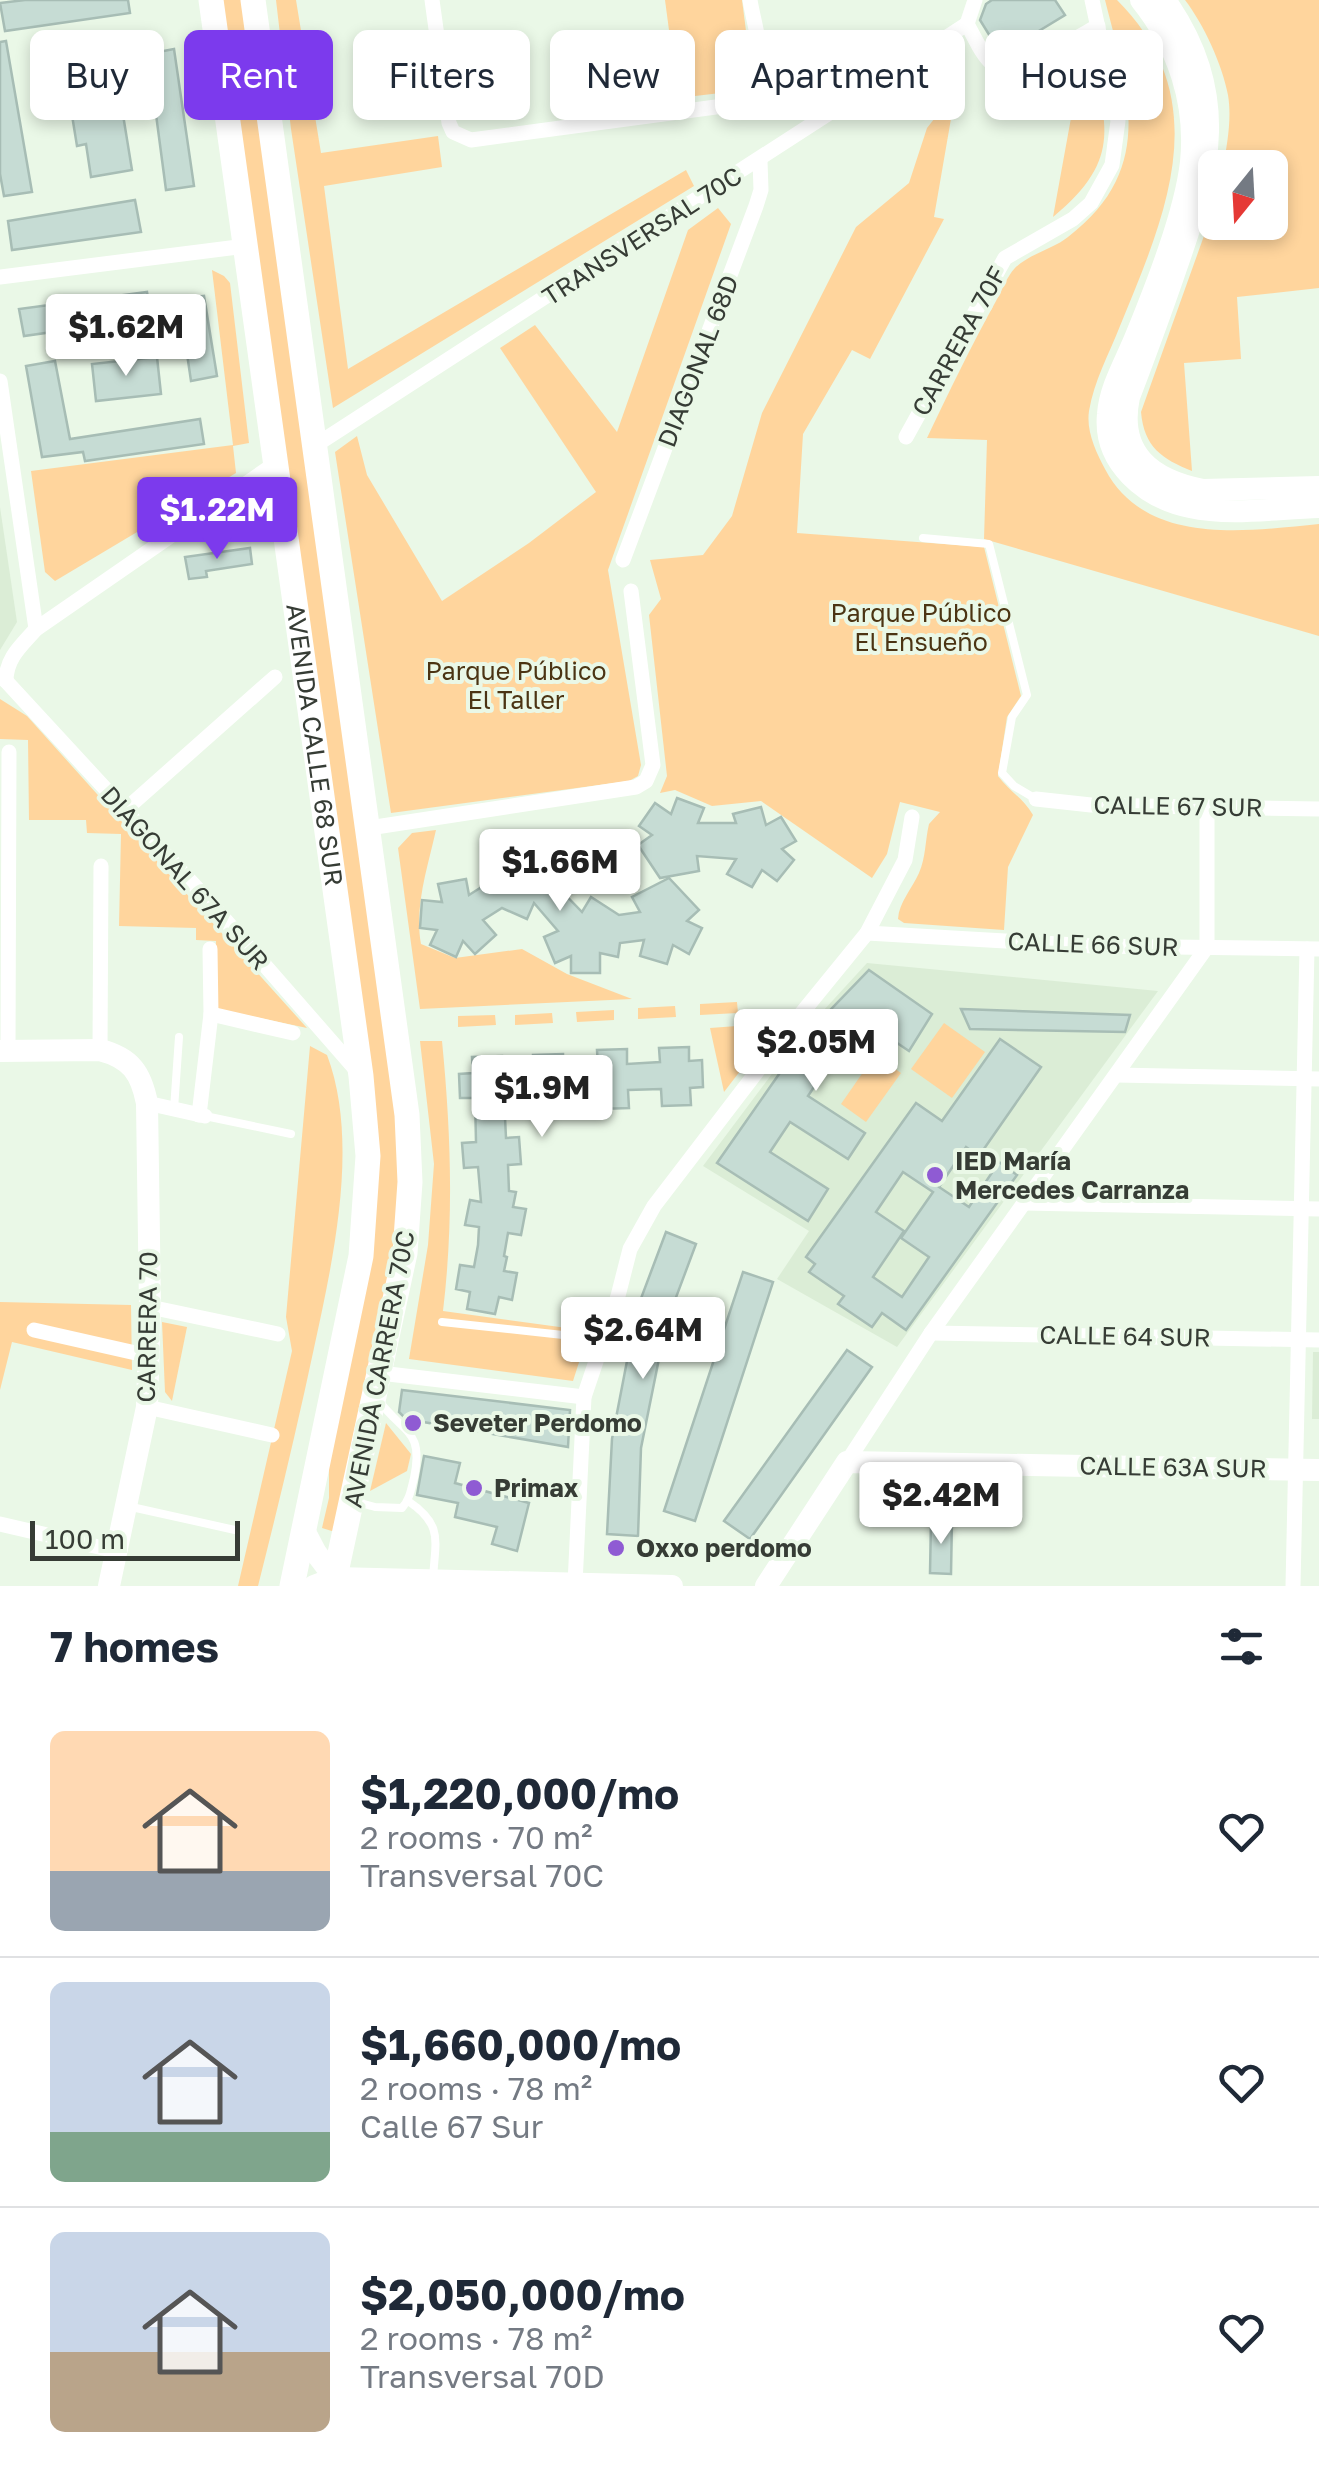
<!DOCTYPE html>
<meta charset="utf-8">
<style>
:root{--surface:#fff;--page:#f2f2f3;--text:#1f2937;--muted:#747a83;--line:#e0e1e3;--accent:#7c3aed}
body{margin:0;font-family:"Golos Text",sans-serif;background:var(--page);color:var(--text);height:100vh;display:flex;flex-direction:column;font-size:38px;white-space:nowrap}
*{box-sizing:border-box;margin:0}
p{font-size:32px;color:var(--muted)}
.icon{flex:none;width:55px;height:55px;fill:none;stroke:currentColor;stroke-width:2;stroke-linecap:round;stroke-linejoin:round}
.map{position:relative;height:1586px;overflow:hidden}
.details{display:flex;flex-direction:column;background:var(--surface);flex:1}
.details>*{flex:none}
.top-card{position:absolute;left:30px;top:30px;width:1260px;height:90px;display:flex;gap:20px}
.needle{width:65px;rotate:198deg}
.buttons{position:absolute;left:1198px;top:150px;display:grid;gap:20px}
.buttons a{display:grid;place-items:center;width:90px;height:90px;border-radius:15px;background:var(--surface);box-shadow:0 5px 15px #0003;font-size:50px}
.scale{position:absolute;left:30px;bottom:25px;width:210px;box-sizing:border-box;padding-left:10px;border:5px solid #363c35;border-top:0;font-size:28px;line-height:35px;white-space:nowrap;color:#363c35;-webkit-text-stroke:8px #eaf8e7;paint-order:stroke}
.price{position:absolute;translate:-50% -85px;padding:0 22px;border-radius:10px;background:#fff;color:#222;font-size:32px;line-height:65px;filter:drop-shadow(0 2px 5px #0008)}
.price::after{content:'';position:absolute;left:50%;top:60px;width:30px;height:22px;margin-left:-15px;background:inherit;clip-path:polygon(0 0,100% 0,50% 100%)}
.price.active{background:var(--accent);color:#fff}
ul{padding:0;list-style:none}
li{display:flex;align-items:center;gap:30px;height:250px;padding:0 50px}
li+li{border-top:2px solid var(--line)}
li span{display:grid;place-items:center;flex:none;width:280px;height:200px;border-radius:15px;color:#555}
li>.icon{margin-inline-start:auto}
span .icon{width:120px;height:120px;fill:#fffc;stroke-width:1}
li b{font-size:42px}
h2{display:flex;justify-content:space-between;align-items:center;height:120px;padding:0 50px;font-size:42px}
.tag{padding:0 35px;border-radius:15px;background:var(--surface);box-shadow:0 5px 15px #0003;font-size:35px;line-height:90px}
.tag.active{background:var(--accent);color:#fff}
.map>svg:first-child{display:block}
.built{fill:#dbedd6}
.green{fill:#ffd59d}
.building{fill:#c6dcd4;stroke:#a7bdb5;stroke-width:2.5;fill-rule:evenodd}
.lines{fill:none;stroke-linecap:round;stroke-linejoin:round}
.lane{stroke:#fff;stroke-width:8}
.street{stroke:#fff;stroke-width:15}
.secondary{stroke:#fff;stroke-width:22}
.primary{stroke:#fff;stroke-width:25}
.poi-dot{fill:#8f5bd3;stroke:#eaf8e7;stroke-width:4}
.labels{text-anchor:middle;stroke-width:8;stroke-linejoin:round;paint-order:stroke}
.street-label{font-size:25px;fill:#363c35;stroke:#eaf8e7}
.park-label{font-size:25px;fill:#4b3413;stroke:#eaf8e7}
.poi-label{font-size:25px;font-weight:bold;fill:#363c35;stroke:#eaf8e7;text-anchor:start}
</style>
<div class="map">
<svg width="1319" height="1586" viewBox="0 0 1319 1586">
<rect width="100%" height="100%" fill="#eaf8e7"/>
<g class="built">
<polygon points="0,507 17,622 0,650"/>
<polygon points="867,963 1158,991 897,1347 777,1279 809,1231 703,1166 801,1035"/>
<polygon points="1313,1352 1319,1352 1319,1419 1312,1419"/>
</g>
<g class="green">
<polygon points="223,0 245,0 397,1112 400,1222 335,1532 322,1528 329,1498 329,1467 371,1251"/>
<polygon points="276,0 296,0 321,153 438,136 442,167 324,186 348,369 686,170 694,186 333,408 291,129"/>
<polygon points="665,0 742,0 752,77 746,90 678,98"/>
<path d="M1105 0H1117C1217 100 1166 214 1120 326 1109 354 1094 381 1089 411 1086 431 1096 452 1105 469 1146 547 1246 531 1319 524V636L984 539 987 440 927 438C949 392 971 346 996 301 1002 291 1007 276 1015 268 1029 254 1053 249 1068 237 1157 169 1128 91 1105 0Z"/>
<path d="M1185 0H1319V288L1237 297 1241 359 1184 363 1192 471C1162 459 1144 447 1141 412L1215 205V222H1270V168L1223 167C1227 145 1232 119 1228 95 1222 64 1204 25 1185 0Z"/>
<path d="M1085 41C1107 121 1125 158 1053 217Z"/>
<path d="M942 109 952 113 934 217 944 219 870 359 852 350 803 434 797 533 984 547 1021 696 1007 717 998 776C1009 791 1023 798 1033 815L1008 867 1004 930 904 923 898 919C899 902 912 889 919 873 926 857 925 841 929 824L940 812 900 802 887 854 872 878 761 801 712 806 675 790 660 793 667 776 649 615 661 599 650 560 703 555 732 516 762 413 856 227 909 183 927 128Z"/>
<polygon points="718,208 731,224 608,570 641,765 638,776 629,781 391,813 335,452 357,436 367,475 442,601 529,543 596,492 500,348 535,325 617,432 688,230"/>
<polygon points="212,270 224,276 230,283 249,443 233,446 236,473 55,581 45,572 31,471 233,445"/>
<polygon points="0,699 27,716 307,1028 213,1008 216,941 196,940 196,928 119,926 121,834 87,833 86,820 29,820 28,740 0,739"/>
<path d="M436 830C428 866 414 907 421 944L455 958 522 949 567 974 632 999 420 1009 398 848 412 833Z"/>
<polygon points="737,1002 738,1013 700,1015 700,1004"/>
<polygon points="675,1006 676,1017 638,1019 638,1008"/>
<polygon points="614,1010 614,1020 577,1022 576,1012"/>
<polygon points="552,1013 553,1023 515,1025 515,1015"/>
<polygon points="495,1015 496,1025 458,1027 458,1016"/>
<polygon points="777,1023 724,1092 710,1028"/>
<polygon points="944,1023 985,1052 952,1098 911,1069"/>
<path d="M420 1041H442C451 1133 454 1219 443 1311L589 1331 573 1381 409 1359 428 1245 434 1164Z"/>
<path d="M310 1046 327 1055C360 1142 333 1260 314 1348 297 1428 278 1507 258 1586H238L292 1351 286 1317Z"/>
<polygon points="875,1055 901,1073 866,1122 841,1104"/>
<polygon points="0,1302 131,1305 132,1370 12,1342 0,1390"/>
<polygon points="162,1322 187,1327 172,1401 165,1392"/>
<polygon points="386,1423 411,1454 407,1471 370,1491"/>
</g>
<g class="building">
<polygon points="25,0 128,0 130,13 5,31 0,3"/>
<polygon points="992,0 1055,0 1065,15 1001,54 980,20 986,4"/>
<polygon points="6,41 32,192 4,196 0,174 0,42"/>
<polygon points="174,49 194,186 166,190 148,54"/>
<polygon points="118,84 132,170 91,177 86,144 77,146 71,109 55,111 52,94"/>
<polygon points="135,200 141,232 12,250 8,221"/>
<polygon points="147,292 151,318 24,336 19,309"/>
<polygon points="204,296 217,376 191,381 179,299"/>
<polygon points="157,357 161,394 96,401 92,364"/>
<polygon points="55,361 70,439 200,419 204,444 85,461 83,452 42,457 26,366"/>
<polygon points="250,548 252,564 206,571 207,577 189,579 185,557"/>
<polygon points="677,798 704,808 698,823 736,823 733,814 761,807 766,825 781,817 796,841 782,849 794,860 777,881 762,870 752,887 727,874 736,859 697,856 699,871 660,878 638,845 652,835 639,826 655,803 671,814"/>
<polygon points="537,841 540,857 554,849 569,873 553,882 582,912 591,897 619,915 640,912 632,897 669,878 699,910 687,921 702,928 689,954 673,945 667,964 640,956 644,940 620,943 618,957 600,953 600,973 571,973 571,956 555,963 544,937 558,931 534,903 527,919 502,908 483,920 496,935 475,954 463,941 456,957 430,945 437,930 420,928 422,900 442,902 438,884 466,879 469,895 491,881 493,862 512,864 509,846"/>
<polygon points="869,970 932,1014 909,1051 860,1018 808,1096 865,1133 848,1159 790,1122 770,1152 828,1189 808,1221 717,1163 807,1034"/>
<polygon points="961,1009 1130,1015 1125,1032 970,1029"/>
<path d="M1000 1039 1041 1067 979 1156 966 1147 939 1187 969 1207 999 1162 1017 1175 906 1330 882 1313 872 1327 838 1304 844 1296 809 1272 815 1264 806 1257 916 1103 942 1121ZM903 1172 933 1192 901 1238 929 1257 902 1297 873 1277 904 1231 876 1212Z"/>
<polygon points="689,1047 689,1061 702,1060 703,1087 690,1088 691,1105 662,1106 661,1089 628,1090 629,1108 600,1109 599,1091 577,1092 564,1095 565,1112 536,1114 535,1096 504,1097 506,1138 519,1137 521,1164 508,1165 509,1191 516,1192 513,1207 526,1209 521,1235 508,1233 504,1256 507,1257 504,1271 517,1273 512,1300 499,1297 495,1314 467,1309 470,1292 456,1289 460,1265 474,1267 478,1245 479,1227 465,1225 470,1200 481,1202 478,1167 464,1168 462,1143 476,1142 475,1098 460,1098 459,1074 473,1073 472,1057 502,1056 503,1070 533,1069 533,1055 563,1054 563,1068 598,1067 597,1050 627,1049 627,1064 660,1062 659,1048"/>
<polygon points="666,1232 696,1244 666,1324 641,1448 638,1536 607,1534 612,1439 637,1309"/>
<polygon points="743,1272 773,1282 695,1521 664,1511"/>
<polygon points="847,1350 872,1367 750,1539 724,1521"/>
<polygon points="402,1390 570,1410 568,1447 406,1419 399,1412"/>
<polygon points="424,1456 460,1463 455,1483 529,1503 517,1551 492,1544 497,1527 455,1517 458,1503 417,1495"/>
<polygon points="931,1520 952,1520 951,1574 930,1573"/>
</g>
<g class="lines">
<g class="lane">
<polyline points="923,538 989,544 1027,695 1012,717 1002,773 1014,786 1036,799"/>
<polyline points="174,1109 179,1037"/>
<polyline points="205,1116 291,1134"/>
<polyline points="442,1322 563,1335 605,1334"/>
<path d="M408 1501C444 1525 435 1541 433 1579"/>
<path d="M357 1502 375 1507 402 1508C410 1499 411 1489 414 1478 424 1430 404 1434 379 1401"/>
<polyline points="127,1506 235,1530"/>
</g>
<g class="street">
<path d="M432 0 449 123 453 132 471 140 738 104C777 88 755 32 750 0"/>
<path d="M967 24C974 36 983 58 994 65 1013 78 1079 36 1098 26"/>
<polyline points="967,24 975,0"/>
<polyline points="0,277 246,246"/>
<polyline points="0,381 36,629"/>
<polyline points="906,437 1005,258 1073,219 1091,203 1112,165 1118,121 1092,0"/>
<polyline points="316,445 967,24"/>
<polyline points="623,560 756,206 761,190 760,161"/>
<polyline points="6,681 206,898 358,1072"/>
<path d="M6 681C6 658 21 646 36 629L276 463"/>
<polyline points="1036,799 1091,805 1319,809"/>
<polyline points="125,810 275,677"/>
<polyline points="369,828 636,787 646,781 653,765 631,591"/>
<polyline points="867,933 1094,946 1319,949"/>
<polyline points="211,1014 293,1033"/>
<polyline points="100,1050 101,866"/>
<polyline points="8,1051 9,752"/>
<polyline points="1116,1075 1319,1079"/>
<polyline points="147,1103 205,1116"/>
<polyline points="199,1115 211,1014 210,949"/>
<polyline points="1024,1203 1319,1209"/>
<polyline points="150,1307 278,1334"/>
<polyline points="34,1330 149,1356"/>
<polyline points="931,1333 1319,1340"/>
<polyline points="380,1373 584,1397"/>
<polyline points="147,1407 272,1435"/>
<polyline points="847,1462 931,1333 1207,947 1207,807"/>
<polyline points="0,1524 116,1551"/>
<polyline points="575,1584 584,1397 618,1296 630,1249 654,1206 801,1014 867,933 905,860 912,817"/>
<polyline points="1293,1586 1307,949"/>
</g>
<g class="secondary">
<path d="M1141 0C1178 46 1197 103 1191 162 1185 214 1156 287 1136 336 1126 361 1110 387 1108 414 1103 463 1146 498 1190 507 1230 516 1278 508 1319 507"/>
<path d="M1165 0C1230 93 1211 169 1176 268 1161 312 1145 355 1129 397 1117 454 1152 480 1203 490L1319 487"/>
<path d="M0 1051 100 1050C131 1058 141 1073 147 1103L150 1307 147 1407 109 1586"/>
<polyline points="304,1530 316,1553 335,1578"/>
<polyline points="314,1586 335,1578 672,1586"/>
<polyline points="766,1586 847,1462 1319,1470"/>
</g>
<g class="primary">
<path id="s1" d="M211 0 361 1076 368 1156 361 1256 292 1586"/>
<polyline points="253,0 407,1115 410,1182 405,1253 333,1586"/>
</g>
</g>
<g class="poi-dot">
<circle cx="935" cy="1175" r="10"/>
<circle cx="413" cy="1423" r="10"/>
<circle cx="474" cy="1488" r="10"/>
<circle cx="616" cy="1548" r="10"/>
</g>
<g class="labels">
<g class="street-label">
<text transform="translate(642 236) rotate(-33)" y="9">TRANSVERSAL 70C</text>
<text transform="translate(959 341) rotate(-61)" y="9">CARRERA 70F</text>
<text transform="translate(698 361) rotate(-69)" y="9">DIAGONAL 68D</text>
<text dy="9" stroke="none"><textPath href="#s1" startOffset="752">AVENIDA CALLE 68 SUR</textPath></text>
<text transform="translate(1178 806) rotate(1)" y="9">CALLE 67 SUR</text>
<text transform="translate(185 878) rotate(48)" y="9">DIAGONAL 67A SUR</text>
<text transform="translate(1093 944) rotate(2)" y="9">CALLE 66 SUR</text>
<text transform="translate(147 1327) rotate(-89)" y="9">CARRERA 70</text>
<text transform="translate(1125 1336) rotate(1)" y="9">CALLE 64 SUR</text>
<text transform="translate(379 1369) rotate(-79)" y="9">AVENIDA CARRERA 70C</text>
<text transform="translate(1173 1467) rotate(1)" y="9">CALLE 63A SUR</text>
</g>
<g class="park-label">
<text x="921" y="622">Parque Público<tspan x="921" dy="29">El Ensueño</tspan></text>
<text x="516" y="680">Parque Público<tspan x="516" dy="29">El Taller</tspan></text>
</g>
<g class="poi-label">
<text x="955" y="1170">IED María<tspan x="955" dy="29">Mercedes Carranza</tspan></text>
<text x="433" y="1432">Seveter Perdomo</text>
<text x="494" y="1497">Primax</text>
<text x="636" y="1557">Oxxo perdomo</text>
</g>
</g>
</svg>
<div class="buttons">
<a><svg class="needle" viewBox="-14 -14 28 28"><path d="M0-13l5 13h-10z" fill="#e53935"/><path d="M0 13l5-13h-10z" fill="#747a83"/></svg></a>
</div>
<div class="scale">100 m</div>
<b class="price" style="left:126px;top:379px">$1.62M</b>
<b class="price active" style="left:217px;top:562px">$1.22M</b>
<b class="price" style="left:560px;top:914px">$1.66M</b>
<b class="price" style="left:816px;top:1094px">$2.05M</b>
<b class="price" style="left:542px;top:1140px">$1.9M</b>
<b class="price" style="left:643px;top:1382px">$2.64M</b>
<b class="price" style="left:941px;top:1547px">$2.42M</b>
<div class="top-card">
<a class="tag">Buy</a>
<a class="tag active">Rent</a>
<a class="tag">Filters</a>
<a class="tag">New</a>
<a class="tag">Apartment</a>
<a class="tag">House</a>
</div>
</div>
<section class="details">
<h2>7 homes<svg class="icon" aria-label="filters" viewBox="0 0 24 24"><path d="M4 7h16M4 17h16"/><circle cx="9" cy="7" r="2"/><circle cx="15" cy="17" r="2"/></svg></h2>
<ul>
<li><span style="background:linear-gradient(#ffd9b3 70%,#9aa5b1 0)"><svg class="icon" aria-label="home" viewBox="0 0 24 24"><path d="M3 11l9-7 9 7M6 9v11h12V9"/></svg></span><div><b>$1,220,000/mo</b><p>2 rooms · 70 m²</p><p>Transversal 70C</p></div><svg class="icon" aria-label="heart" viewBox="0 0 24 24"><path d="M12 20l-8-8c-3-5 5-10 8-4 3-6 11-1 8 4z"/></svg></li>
<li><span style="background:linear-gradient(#c9d6e8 75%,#7fa58c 0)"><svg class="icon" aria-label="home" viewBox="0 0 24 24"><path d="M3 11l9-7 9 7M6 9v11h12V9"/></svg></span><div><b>$1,660,000/mo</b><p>2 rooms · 78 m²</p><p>Calle 67 Sur</p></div><svg class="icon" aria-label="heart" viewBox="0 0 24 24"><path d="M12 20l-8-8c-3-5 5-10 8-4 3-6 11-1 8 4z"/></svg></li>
<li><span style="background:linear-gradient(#c9d6e8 60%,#b9a48a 0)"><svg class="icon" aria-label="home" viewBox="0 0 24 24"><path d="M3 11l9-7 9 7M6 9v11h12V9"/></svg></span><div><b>$2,050,000/mo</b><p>2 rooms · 78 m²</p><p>Transversal 70D</p></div><svg class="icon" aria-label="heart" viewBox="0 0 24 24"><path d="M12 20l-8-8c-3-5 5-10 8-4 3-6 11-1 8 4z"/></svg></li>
</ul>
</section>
